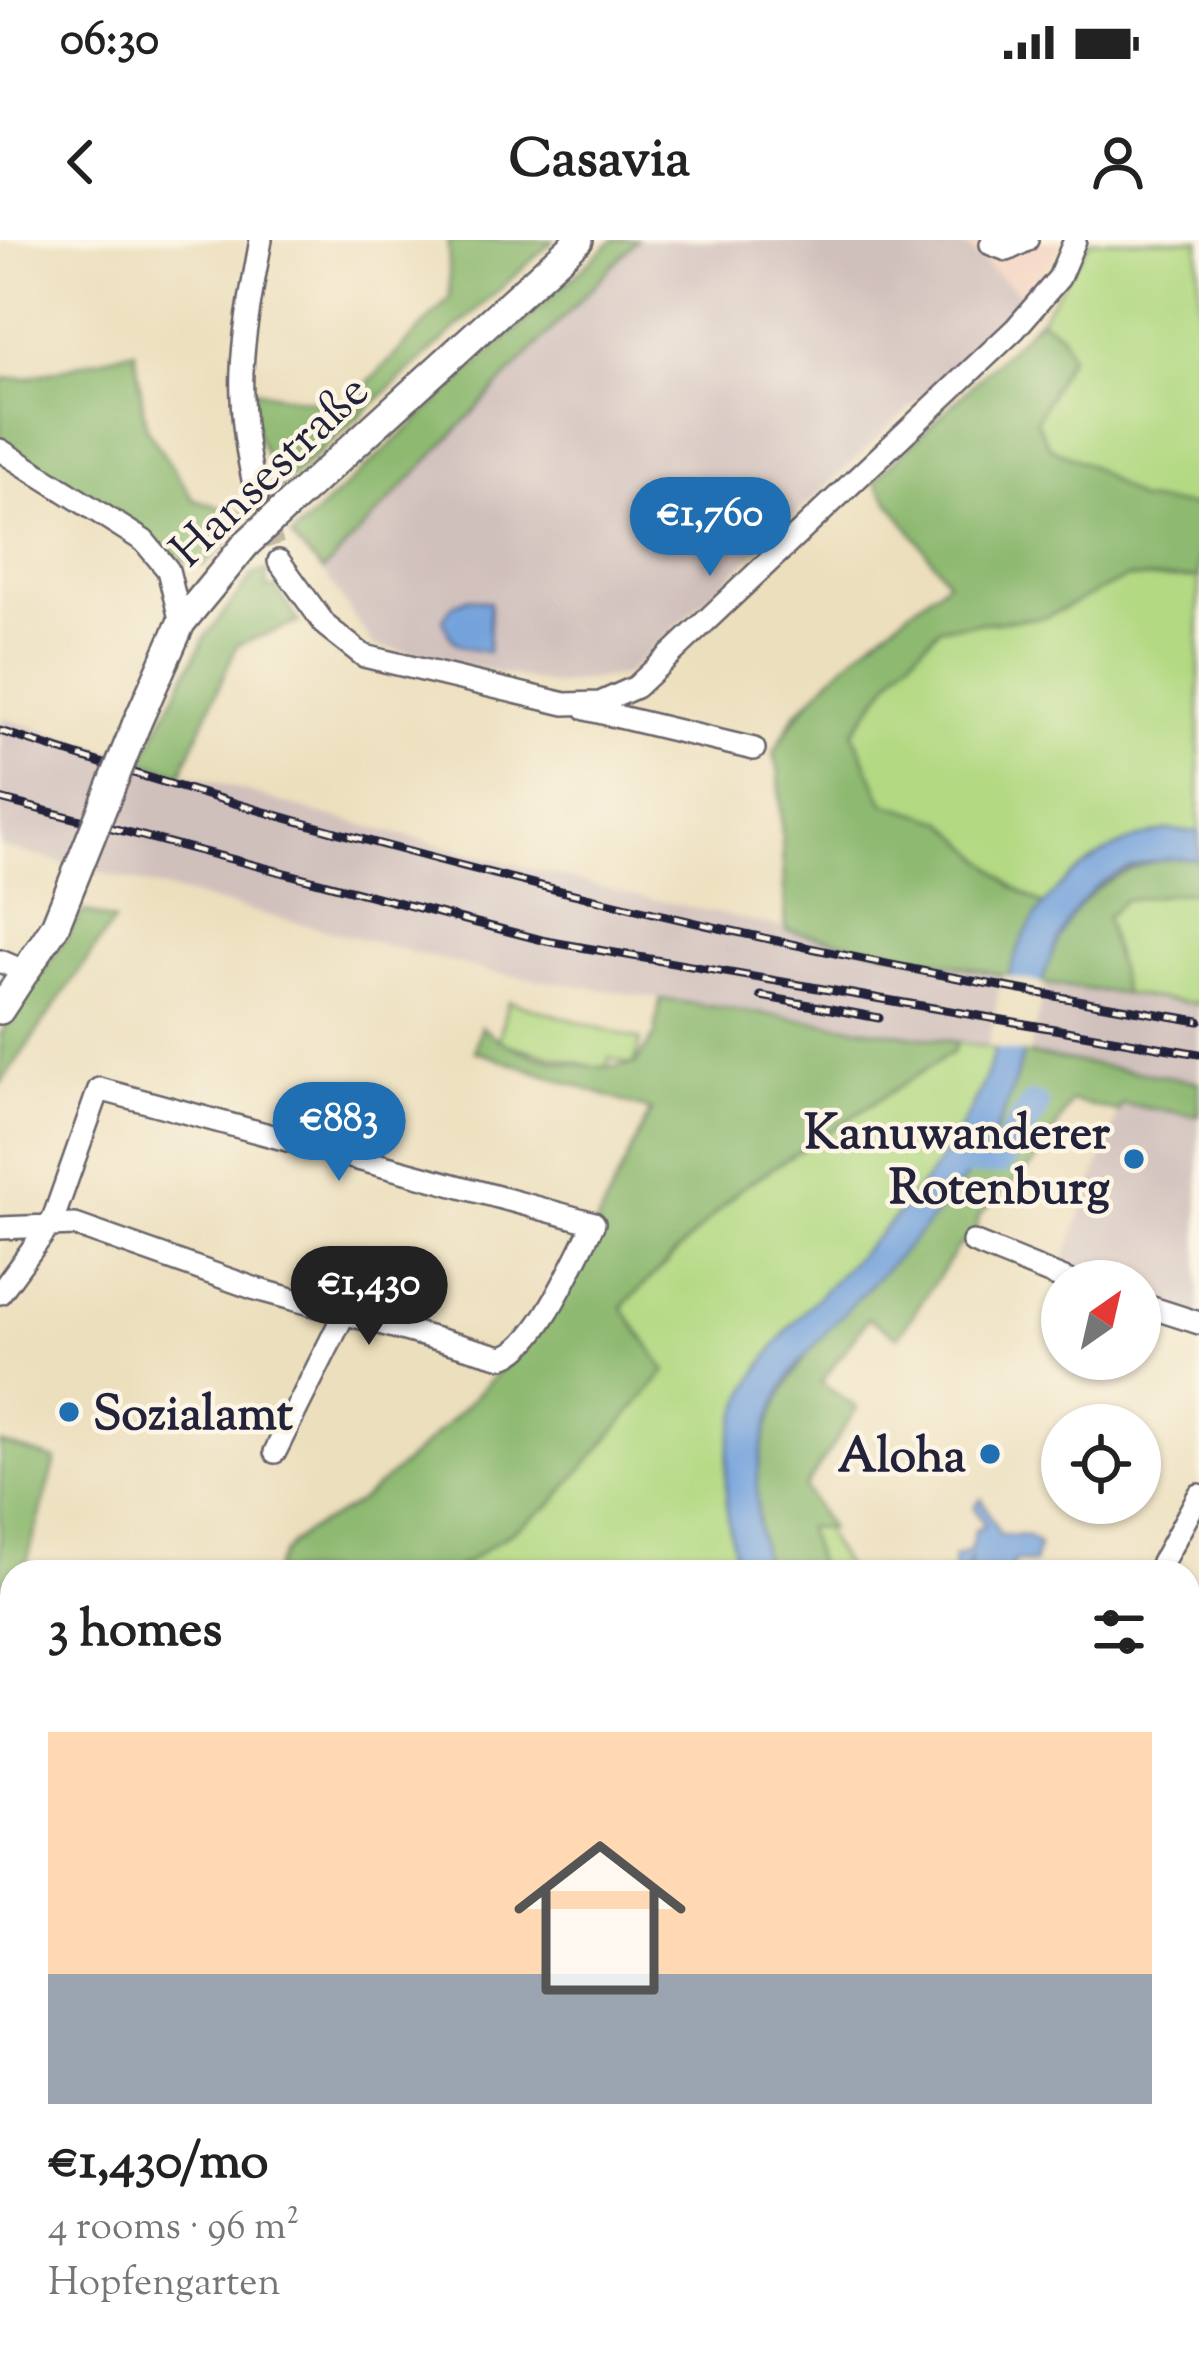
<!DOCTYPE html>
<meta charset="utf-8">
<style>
:root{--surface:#fff;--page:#f6f6f6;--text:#222;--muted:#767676;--accent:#1f6fb2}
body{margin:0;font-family:"Sorts Mill Goudy",serif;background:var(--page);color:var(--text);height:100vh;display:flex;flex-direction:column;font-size:45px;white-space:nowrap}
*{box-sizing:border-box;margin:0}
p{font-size:39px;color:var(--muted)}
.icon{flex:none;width:66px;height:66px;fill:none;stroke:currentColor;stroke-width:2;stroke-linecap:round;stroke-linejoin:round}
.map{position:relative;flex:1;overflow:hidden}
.sheet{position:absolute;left:0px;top:1320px;width:1200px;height:807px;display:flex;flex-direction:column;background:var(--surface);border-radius:36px 36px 0 0;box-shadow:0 3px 9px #0004}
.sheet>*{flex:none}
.needle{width:78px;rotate:34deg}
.tools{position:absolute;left:1041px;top:1020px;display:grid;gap:24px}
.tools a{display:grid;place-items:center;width:120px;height:120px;border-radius:50%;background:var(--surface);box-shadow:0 3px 9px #0004;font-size:60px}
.price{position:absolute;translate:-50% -102px;padding:0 27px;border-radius:42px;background:var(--accent);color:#fff;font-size:39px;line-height:78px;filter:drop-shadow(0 3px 6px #0008)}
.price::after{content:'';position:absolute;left:50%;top:72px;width:36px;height:27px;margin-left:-18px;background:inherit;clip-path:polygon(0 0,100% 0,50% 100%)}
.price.selected{background:#222;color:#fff}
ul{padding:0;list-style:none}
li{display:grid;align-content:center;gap:24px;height:636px;padding:0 48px}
li span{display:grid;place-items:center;height:372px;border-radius:0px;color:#555}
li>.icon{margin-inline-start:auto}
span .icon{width:216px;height:216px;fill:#fffc;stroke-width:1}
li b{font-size:51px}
h2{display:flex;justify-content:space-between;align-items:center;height:144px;padding:0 48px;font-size:51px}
.status{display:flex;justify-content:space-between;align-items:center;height:84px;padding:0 60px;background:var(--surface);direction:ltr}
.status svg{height:33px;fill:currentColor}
header{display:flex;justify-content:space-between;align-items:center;height:156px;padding:0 48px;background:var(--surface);font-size:54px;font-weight:700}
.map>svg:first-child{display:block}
.built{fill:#f4d3c1}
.industrial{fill:#d0c0bc}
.green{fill:#b3d983;stroke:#6a7e5f;stroke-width:3}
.forest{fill:#8eb971;stroke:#586e56;stroke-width:3}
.water{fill:#73a2dc;stroke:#4a628c;stroke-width:3}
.pier{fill:#ecdfbd}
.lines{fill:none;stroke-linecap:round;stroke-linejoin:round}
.river{stroke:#73a2dc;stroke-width:30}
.minor-tunnel{stroke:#c4b9a3;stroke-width:21;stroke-dasharray:21 10;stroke-linecap:butt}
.minor-casing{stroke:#696468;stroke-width:26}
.major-casing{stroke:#696468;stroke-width:32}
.minor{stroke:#fff;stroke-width:21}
.major{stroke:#fff;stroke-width:27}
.rail-casing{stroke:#22223b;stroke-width:9}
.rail{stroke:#fcf5e5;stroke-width:4.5;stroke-dasharray:14;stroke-linecap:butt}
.major-bridge-casing{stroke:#696468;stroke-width:32;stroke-linecap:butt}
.major-bridge{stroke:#fff;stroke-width:27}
.poi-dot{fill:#1f6fb2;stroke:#fcf5e5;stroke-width:4.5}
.labels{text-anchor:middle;stroke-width:9;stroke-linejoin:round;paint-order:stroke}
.street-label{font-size:48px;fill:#22223b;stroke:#fcf5e5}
.poi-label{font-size:48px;font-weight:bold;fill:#22223b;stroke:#fcf5e5;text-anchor:end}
</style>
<div class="status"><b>06:30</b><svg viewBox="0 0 49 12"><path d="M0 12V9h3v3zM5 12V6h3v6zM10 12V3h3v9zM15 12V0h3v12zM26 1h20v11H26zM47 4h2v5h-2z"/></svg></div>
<header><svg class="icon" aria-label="back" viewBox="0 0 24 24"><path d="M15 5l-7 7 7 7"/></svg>Casavia<svg class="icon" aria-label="person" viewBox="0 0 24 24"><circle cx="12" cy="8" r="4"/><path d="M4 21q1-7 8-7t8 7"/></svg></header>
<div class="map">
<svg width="1199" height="2126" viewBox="0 0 1199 2126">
<rect width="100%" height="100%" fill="#fcf5e5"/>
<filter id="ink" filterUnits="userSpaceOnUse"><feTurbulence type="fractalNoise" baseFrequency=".00833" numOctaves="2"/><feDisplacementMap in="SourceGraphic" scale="24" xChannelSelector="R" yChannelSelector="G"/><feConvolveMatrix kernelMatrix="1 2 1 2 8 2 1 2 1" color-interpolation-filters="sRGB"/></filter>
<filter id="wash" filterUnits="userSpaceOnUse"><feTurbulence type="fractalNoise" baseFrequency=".004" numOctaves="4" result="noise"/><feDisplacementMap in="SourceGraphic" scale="48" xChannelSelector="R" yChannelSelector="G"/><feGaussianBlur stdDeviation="2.7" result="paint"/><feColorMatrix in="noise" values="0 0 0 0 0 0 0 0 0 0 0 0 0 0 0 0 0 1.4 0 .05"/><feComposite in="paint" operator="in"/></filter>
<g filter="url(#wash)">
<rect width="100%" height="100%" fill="#ecdfbd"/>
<g class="built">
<polygon points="958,0 1062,0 1026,59"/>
<polygon points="0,1722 12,1724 12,2115 1188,2115 1188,1907 1199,1909 1199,2126 0,2126"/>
</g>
<g class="industrial">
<polygon points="637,0 958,0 1026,59 625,435 554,445 373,405 323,331"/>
<polygon points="0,477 317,573 638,656 1039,743 1199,764 1199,842 494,733 0,607"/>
<polygon points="1121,864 1199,876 1199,1080 1140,1062 1140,1041 1076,1041 1059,1035"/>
</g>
<g class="green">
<polygon points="1091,0 1199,0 1199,266 1139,261 1092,227 1049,207 1035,181 1070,115 1061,94 1040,79"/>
<polygon points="1199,275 1199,764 1039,743 786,690 779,531 774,513 795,474 876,396"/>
<polygon points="508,761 641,800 634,825 609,818 606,830 498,802"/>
<polygon points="957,802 1085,824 1041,917 979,975 973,1002 955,1006 867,1075 819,1144 801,1249 848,1332 452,1332 552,1264 622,1067 740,949 952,812"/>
<polygon points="0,1509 12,1510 12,1661 0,1657"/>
</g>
<g class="forest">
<polygon points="448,0 554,0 271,256 273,233 255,190 253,150 345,167 450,58"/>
<polygon points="613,0 637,0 323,331 291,297"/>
<path d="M1040 79 1061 94 1070 115 1036 181 1049 206 1092 227 1139 260 1199 266V338H1126L1046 377 941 387 899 429 853 492 884 563 944 581 1011 645 1045 666 1008 736 786 690 779 531 774 513C814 439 882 392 948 341L874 241Z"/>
<polygon points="135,110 146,188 194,260 252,276 204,325 159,316 0,210 0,139 27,138"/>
<polygon points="267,331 266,348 276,348 299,382 237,405 181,534 141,521 205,397 254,334"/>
<path d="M1176 618 1199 619V651L1124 660 1106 678 1124 754 1039 743C1060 672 1102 627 1176 618Z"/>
<polygon points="84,671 114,681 0,845 0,795"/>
<path d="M660 759 957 802 953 812 740 949 622 1067 666 1131 552 1264 452 1332H273C293 1286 326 1287 362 1259 418 1214 469 1165 516 1112 576 1046 610 949 651 871L475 811 481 786C515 818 590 833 635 824L655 795Z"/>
<path d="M1023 813 1199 842V876L1122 864 1118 872 1071 861 1041 917 979 975 973 1002 959 1005 898 1097 868 1078 821 1143 857 1168 805 1248 830 1289 806 1287 820 1332H767C712 1122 892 1056 986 907 1004 879 1013 845 1023 813Z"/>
<polygon points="0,1203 56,1220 24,1332 12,1332 12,1510 0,1509"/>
</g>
<g class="water">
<path d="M470 358 490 362 488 412C462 409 450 406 443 379L453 365Z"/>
<path d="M1169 590 1199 592V619C1019 609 1053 799 987 906 935 991 851 1056 790 1135 755 1197 749 1264 767 1332H739C677 1114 847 1063 944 914 961 887 980 856 990 825 999 796 1000 764 1009 735 1032 656 1091 605 1169 590Z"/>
<polygon points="981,1258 1000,1295 1027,1296 1039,1304 1034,1323 1013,1321 1012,1332 968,1332 972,1317 965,1332 953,1331 954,1317 970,1311 975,1290 985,1286 974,1267"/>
</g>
<polygon class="pier" points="1002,735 1045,744 1029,814 988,807"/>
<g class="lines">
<polyline class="river" points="965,921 999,920 1034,867"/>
</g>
</g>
<g filter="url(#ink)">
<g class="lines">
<polyline class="minor-tunnel" points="257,257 279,321"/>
<defs>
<g id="minor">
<polyline points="991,4 1007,10 1027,0"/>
<polyline points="0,210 144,301 168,330 181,383"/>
<path d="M257 257C231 151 242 104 261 0"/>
<polyline points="279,321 326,386 364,416 565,464 600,463 636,447 1015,89 1059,38 1075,0"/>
<polyline points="586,469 754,509"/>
<polyline points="0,721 28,733"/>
<path d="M0 988 75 985 256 1049 502 1117C537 1110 577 1015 594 983L99 849 52 982 0 1053"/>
<polyline points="973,1002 1069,1041"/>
<polyline points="1140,1064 1199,1083"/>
<polyline points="275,1212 344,1074"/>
<polyline points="1157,1332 1199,1255"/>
<polyline points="1188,1453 1199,1458"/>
<polyline points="1188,1605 1199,1612"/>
<polyline points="0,1926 12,1939"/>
<polyline points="846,2115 891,2126"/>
<polyline points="183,2126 185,2115"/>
<polyline points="624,2126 627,2115"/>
<polyline points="685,2126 689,2115"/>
</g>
<g id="major">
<polyline points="286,267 579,0"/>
<polyline points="136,485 181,383 246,304"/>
<polyline points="0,770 55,686"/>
<polyline points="0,1689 12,1693"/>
<polyline points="1188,1786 1199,1788"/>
</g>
</defs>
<use href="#minor" class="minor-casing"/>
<use href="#major" class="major-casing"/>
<use href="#minor" class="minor"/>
<use href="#major" class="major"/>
<defs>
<g id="rail">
<path d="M0 491C391 618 794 715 1199 781"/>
<polyline points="0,559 546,701 1199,814"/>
<polyline points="761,756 879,778"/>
</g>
</defs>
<use href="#rail" class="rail-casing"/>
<use href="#rail" class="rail"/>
<defs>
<g id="major-bridge">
<polyline points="246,304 286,267"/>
<polyline points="55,686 136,485"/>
</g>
</defs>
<use href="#major-bridge" class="major-bridge-casing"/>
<use href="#major-bridge" class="major-bridge"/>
</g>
</g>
<g class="poi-dot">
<circle cx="1134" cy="919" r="12"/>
<circle cx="69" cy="1172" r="12"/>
<circle cx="990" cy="1214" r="12"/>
</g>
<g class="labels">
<g class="street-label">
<text transform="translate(268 229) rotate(-44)" y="17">Hansestraße</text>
</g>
<g class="poi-label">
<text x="1110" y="908">Kanuwanderer<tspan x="1110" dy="55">Rotenburg</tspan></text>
<text x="93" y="1189" text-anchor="start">Sozialamt</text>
<text x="966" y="1231">Aloha</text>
</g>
</g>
</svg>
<div class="tools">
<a><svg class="needle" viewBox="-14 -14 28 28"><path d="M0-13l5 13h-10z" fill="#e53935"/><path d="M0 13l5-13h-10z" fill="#767676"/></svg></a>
<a><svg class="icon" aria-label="locate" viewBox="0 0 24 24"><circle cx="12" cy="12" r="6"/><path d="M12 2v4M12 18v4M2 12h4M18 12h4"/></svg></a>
</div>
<b class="price" style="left:710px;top:339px">€1,760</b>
<b class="price" style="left:339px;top:944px">€883</b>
<b class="price selected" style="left:369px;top:1108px">€1,430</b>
<section class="sheet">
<h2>3 homes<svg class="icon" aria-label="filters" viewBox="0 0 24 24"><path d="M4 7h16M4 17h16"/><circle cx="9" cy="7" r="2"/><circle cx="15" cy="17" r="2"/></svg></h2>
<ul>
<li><span style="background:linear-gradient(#ffd9b3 65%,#9aa5b1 0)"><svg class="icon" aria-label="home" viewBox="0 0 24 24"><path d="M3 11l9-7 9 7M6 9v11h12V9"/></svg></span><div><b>€1,430/mo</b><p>4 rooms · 96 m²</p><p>Hopfengarten</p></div></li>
</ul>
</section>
</div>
